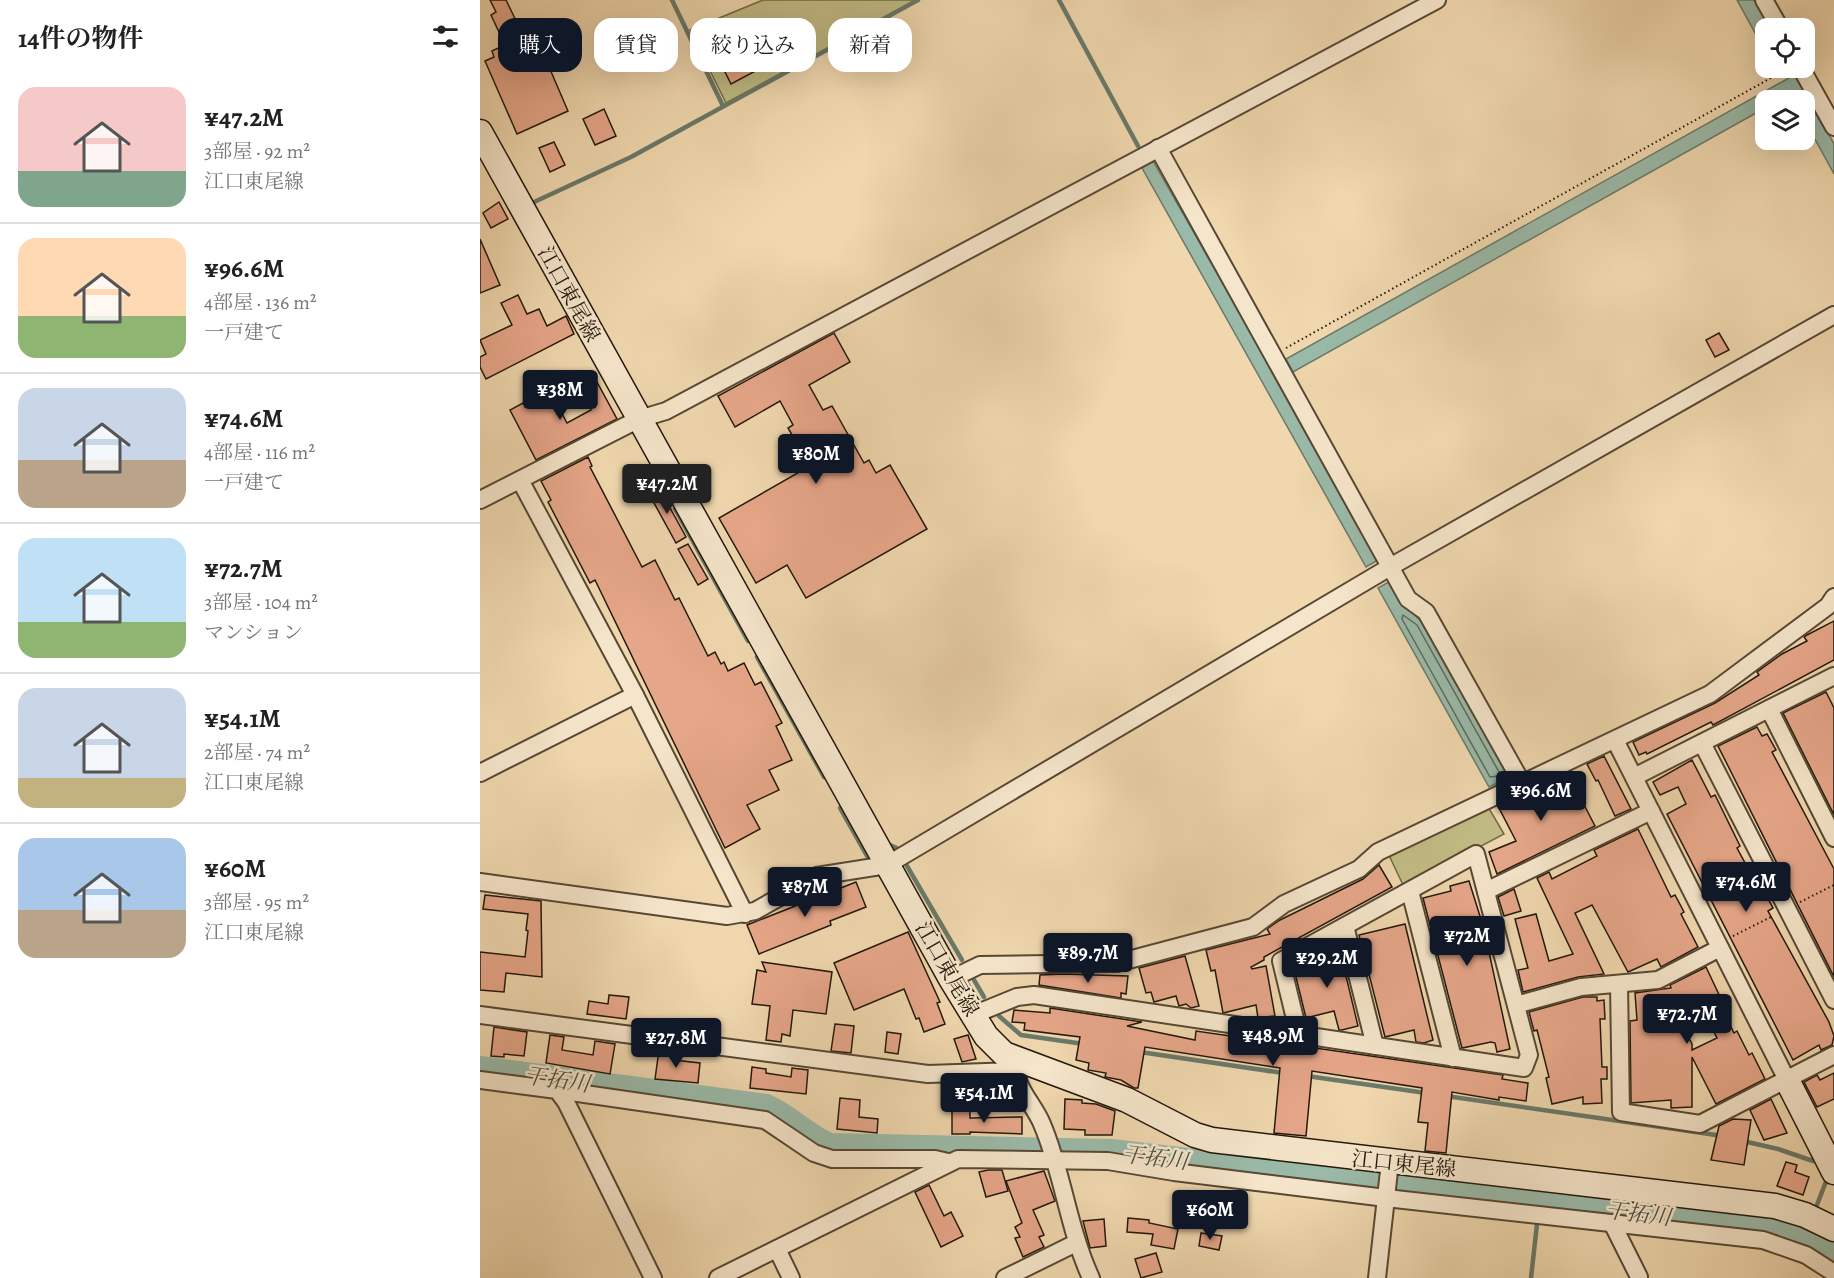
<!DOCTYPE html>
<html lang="ja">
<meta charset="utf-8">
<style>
:root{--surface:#fff;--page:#f2f2f2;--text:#222;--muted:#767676;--line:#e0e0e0;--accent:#111827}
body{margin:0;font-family:Alegreya,"Noto Serif JP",serif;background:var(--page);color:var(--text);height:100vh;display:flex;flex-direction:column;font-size:22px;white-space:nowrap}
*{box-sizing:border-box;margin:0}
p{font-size:20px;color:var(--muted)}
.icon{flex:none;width:33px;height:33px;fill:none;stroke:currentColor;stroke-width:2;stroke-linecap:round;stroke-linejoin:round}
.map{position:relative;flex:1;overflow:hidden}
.drawer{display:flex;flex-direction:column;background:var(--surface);width:480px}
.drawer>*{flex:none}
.top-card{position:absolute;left:18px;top:18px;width:570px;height:54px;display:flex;gap:12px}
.fabs{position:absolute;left:1275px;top:18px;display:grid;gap:12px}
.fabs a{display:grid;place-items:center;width:60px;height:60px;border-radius:12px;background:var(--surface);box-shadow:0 6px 24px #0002;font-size:30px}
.price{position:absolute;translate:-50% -51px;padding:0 14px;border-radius:6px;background:var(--accent);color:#fff;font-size:20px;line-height:39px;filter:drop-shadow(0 2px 3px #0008)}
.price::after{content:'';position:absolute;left:50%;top:36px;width:18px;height:14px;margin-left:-9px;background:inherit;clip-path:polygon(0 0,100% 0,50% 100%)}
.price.selected{background:#222;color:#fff}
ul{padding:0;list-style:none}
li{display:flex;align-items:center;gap:18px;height:150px;padding:0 18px}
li+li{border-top:2px solid var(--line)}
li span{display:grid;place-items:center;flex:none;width:168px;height:120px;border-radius:18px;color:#555}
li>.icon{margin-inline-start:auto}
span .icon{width:72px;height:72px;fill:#fffc;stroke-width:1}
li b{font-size:26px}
h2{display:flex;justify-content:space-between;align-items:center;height:72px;padding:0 18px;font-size:26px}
.chip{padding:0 21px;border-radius:18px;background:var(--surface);box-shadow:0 6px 24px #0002;font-size:21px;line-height:54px}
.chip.selected{background:var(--accent);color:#fff}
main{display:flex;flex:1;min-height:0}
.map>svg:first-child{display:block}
.green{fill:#c2bc85;stroke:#726a48;stroke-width:1.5}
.water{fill:#9abaa9;stroke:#6a796a;stroke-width:1.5}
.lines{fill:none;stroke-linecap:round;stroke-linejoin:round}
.shore{stroke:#5e695a;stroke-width:1.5}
.stream{stroke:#6a796a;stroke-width:4.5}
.river{stroke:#9abaa9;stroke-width:26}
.building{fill:#e6a689;stroke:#22180c;stroke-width:1.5;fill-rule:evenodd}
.street-casing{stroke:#564834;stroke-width:20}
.secondary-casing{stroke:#22180c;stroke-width:27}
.path{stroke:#22180c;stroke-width:2;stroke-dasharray:1.5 3;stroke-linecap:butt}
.street{stroke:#f5e5ca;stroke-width:16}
.secondary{stroke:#f5e5ca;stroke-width:24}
.labels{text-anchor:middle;stroke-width:5;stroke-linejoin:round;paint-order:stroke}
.street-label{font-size:21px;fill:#22180c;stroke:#f5e5ca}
.water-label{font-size:22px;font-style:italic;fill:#4c5143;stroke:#f5e5ca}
</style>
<main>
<section class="drawer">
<h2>14件の物件<svg class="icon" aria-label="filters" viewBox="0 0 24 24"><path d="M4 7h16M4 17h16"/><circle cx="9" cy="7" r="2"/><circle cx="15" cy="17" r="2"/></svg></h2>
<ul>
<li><span style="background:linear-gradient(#f6c9c9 70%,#7fa58c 0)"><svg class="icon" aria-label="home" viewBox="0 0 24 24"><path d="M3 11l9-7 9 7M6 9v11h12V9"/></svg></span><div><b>¥47.2M</b><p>3部屋 · 92 m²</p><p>江口東尾線</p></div></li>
<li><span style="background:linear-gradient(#ffd9b3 65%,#8fb573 0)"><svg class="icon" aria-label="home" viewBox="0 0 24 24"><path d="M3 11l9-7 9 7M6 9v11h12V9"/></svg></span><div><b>¥96.6M</b><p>4部屋 · 136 m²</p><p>一戸建て</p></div></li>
<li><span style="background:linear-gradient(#c9d6e8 60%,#b9a48a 0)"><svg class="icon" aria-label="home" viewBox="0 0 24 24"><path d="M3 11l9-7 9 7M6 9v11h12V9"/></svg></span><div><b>¥74.6M</b><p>4部屋 · 116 m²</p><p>一戸建て</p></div></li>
<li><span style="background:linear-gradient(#bfe0f5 70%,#8fb573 0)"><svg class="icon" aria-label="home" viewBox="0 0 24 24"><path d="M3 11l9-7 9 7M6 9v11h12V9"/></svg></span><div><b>¥72.7M</b><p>3部屋 · 104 m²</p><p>マンション</p></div></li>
<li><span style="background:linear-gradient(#c9d6e8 75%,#c2b280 0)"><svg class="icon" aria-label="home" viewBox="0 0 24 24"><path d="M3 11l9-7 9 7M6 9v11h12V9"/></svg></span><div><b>¥54.1M</b><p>2部屋 · 74 m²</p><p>江口東尾線</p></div></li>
<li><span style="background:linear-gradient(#a9c7e8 60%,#b9a48a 0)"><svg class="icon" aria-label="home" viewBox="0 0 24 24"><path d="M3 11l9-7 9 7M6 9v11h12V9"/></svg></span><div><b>¥60M</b><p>3部屋 · 95 m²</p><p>江口東尾線</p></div></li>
</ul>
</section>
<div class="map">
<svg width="1354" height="1278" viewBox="0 0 1354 1278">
<rect width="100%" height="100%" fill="#f0d7ae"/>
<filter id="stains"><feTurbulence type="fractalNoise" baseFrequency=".00333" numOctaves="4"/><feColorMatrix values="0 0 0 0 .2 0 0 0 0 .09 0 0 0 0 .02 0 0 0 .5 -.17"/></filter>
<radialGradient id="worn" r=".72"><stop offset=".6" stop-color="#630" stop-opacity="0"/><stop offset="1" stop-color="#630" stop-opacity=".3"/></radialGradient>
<g class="green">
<polygon points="283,0 437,0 246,103 210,30"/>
<polygon points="1007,805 1024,834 924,887 907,851"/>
</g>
<g class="water">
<polygon points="1257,0 1274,0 1290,28 1286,28 1285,51"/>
<polygon points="1316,74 1354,144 1354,174 1325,121 1324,100 1313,100 1310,95 1299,100 1286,100 1285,108 813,372 806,359"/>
<polygon points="673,161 900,559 886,567 662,168"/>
<polygon points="912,580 928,608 941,621 1029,777 1009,787 898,588"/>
</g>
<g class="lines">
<polygon class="shore" points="923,615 937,625 1019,772 1018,776 1010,777 922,619"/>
<g class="stream">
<polyline points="192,0 243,106"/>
<polyline points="579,0 658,146"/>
<polyline points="52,203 151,157 438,0"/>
<polyline points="195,509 268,641"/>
<polyline points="277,657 344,777"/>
<polyline points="360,808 387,856"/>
<polyline points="410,845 417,848"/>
<polyline points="427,866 482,960"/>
<polyline points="494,980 504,997"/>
<polyline points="519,1016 541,1035 604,1044"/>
<polyline points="660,1052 803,1073"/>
<polyline points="827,1076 946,1093"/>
<polyline points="966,1096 1243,1136"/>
<polyline points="1263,1141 1298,1149 1333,1161"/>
<polyline points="1335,1210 1347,1179"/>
<polyline points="1051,1278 1057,1224"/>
</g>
<path class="river" d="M0 1069 286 1107C309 1117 326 1136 349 1146L631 1152 1287 1228 1320 1236 1354 1257"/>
</g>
<g class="building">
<polygon points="10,0 26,0 44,37 54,32 88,111 37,134 5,61 14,57 12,51 25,45 11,15 16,12"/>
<polygon points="283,45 292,62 251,84 242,66"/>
<polygon points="124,109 136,136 115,145 103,119"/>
<polygon points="74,142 85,165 70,172 59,148"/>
<polygon points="19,202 28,219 11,228 3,213"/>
<polygon points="0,239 20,285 0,293"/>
<polygon points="38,295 47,314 59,309 67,326 86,316 94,334 6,379 0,367 0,357 6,354 0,340 32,325 21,303"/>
<polygon points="354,333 370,362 329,385 343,410 352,406 384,463 389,460 396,473 410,465 447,529 326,598 307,565 276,583 239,518 330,466 308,428 313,425 300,401 255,427 238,396"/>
<polygon points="1239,333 1249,350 1235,357 1226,340"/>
<polygon points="117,382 137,419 56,460 30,410 69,389 87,423 111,410 101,391"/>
<polygon points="108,457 112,466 110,467 162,567 175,560 195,600 199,598 228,656 235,652 241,664 244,662 248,671 264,663 275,685 281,682 302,723 296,726 312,760 289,770 299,790 267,805 280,829 245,848 115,580 110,583 68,502 71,500 61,481"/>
<polygon points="178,486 206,537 196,543 168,492"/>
<polygon points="208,544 228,579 218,585 198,549"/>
<polygon points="1354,621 1354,660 1233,725 1231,722 1167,754 1166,752 1159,755 1153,742 1235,703 1279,675 1277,672 1302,654 1327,641 1324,637 1327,635"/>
<polygon points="1346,692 1354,708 1354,815 1303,713"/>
<polygon points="1277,727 1282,736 1287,734 1296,750 1292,752 1354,869 1354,977 1238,746"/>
<polygon points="1124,756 1151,809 1135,816 1118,780 1116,781 1107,764"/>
<polygon points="1212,760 1231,797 1235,795 1260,846 1257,848 1270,872 1273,871 1293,908 1288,911 1349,1022 1354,1036 1352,1045 1341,1050 1339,1045 1313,1060 1187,814 1206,804 1198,787 1180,795 1173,782"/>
<polygon points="1088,774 1115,826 1017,874 1009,852 1036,841 1018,806"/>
<polygon points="1158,829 1191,897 1195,895 1204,912 1201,914 1218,947 1181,967 1177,959 1148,972 1112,905 1095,913 1124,974 1098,977 1043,992 1038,970 1048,968 1035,919 1056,914 1069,961 1093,954 1057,878 1069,872 1072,879 1117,856 1114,850"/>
<polygon points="899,865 912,887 784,957 784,960 771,967 772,969 786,966 795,1016 778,1018 776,1005 743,1013 735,970 731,971 726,950 790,934 787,929 800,920 883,879"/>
<polygon points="989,881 1004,929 1030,1049 1017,1052 1015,1043 1011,1042 982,1048 943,898 971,891 970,886"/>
<polygon points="376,882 386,907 350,921 351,925 279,954 267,925"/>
<polygon points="1034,889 1041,911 1024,916 1018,897"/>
<polygon points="5,895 61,901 62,977 26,973 24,992 0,990 0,952 45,957 48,931 46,930 48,914 3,909"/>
<polygon points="925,924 953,1040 944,1043 936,1042 934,1030 905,1037 879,935"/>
<polygon points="428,932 460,1002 457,1003 465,1024 444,1032 439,1018 436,1019 424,989 374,1010 354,963"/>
<polygon points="859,947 878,1026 862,1030 859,1030 854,1011 826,1018 814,969 841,962 839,952"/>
<polygon points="705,956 719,1006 711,1008 706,1004 699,1006 696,996 674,1002 671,992 666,993 659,968"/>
<polygon points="282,962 352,972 346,1014 313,1010 310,1036 302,1034 301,1042 286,1040 290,1006 272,1004 277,970 286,972"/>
<path d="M1226 967 1242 1001 1238 1003 1252 1029 1254 1033 1257 1031 1269 1055 1272 1053 1285 1079 1236 1104 1212 1057V1107L1191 1108V1100L1151 1103 1150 1021 1157 1020 1155 993 1191 988 1190 985ZM1216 997 1237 1038 1212 1050V1044L1194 1009Z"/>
<polygon points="583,974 648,976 646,994 641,993 641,998 559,985 560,975"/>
<polygon points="129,995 149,997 146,1019 107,1014 109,1001 128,1004"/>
<polygon points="1103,997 1117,997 1117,1001 1124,1000 1125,1019 1120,1019 1122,1067 1127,1067 1127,1079 1121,1079 1122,1103 1103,1104 1103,1097 1072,1104 1066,1078 1069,1077 1057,1030 1054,1031 1049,1012"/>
<polygon points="570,1008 662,1022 647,1026 715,1040 716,1031 1023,1075 1022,1079 1048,1083 1046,1101 1019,1097 1019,1100 972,1092 966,1153 945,1151 948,1123 938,1122 942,1088 832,1071 826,1136 794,1133 800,1068 665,1047 658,1088 654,1088 641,1080 625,1077 626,1073 608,1070 609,1063 596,1060 600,1037 544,1030 545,1023 532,1022 534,1010 570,1013"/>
<polygon points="355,1024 374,1026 371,1053 351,1051"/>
<polygon points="14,1027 47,1032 44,1056 24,1054 24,1057 11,1056"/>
<polygon points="407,1032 421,1034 418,1054 405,1052"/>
<polygon points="70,1035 84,1037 82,1050 113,1055 115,1041 135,1044 130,1074 66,1063"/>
<polygon points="488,1035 496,1059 482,1062 474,1039"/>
<polygon points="179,1050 195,1052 194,1060 220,1063 218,1083 175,1079"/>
<polygon points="272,1067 286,1069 286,1073 311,1077 312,1068 328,1070 326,1094 270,1088"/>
<polygon points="1354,1073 1354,1099 1337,1107 1324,1082 1337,1075 1340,1080"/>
<polygon points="360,1098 380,1100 379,1117 398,1119 397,1133 357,1129"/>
<polygon points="585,1099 602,1100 602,1103 616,1104 635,1111 632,1135 605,1135 605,1130 584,1129"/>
<polygon points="1291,1099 1307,1133 1284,1140 1270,1110"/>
<polygon points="472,1110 490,1110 490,1118 542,1117 542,1134 490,1132 490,1134 472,1134"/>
<polygon points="1253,1119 1271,1120 1264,1165 1231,1160 1239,1126"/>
<polygon points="1306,1162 1317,1165 1315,1172 1329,1177 1323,1195 1297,1186"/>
<polygon points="508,1170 522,1170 528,1191 506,1197 499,1172"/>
<polygon points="564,1171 575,1201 553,1210 564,1235 559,1237 564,1247 543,1257 535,1238 540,1237 535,1227 542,1223 526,1181"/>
<polygon points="449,1185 464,1216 471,1212 483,1236 461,1247 435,1192"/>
<polygon points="648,1218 669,1220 669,1223 698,1229 694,1249 671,1245 673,1234 647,1232"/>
<polygon points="624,1219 626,1246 610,1248 603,1221"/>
<polygon points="721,1233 742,1236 739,1250 719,1246"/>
<polygon points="676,1253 682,1272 661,1278 655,1259"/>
</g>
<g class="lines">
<defs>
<g id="street">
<polyline points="1284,0 1300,28"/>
<polyline points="1321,68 1354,127"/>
<polyline points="678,148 928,599 946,612 1042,783"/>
<polyline points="40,480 155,695 265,914"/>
<polyline points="0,500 159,419 186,411 957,0"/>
<polyline points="1289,709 1354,838"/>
<polyline points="1135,740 1307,1080"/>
<polyline points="1222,743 1354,1000"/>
<polyline points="0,773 155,695"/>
<polyline points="1154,777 1354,676"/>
<polyline points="0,882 247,916 275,911 337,876 407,865 910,567 1354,315"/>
<polyline points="930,891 973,1058"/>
<polyline points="1006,891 1171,811"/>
<polyline points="865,926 895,1046"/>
<polyline points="471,979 500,965 637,963 773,927 804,904 879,869 898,852 1230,694 1348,606 1354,597"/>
<polyline points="1139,984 1141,1112 1220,1124 1354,1055"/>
<polyline points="1036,1005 1101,987 1178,980 1240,948"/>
<polyline points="0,1015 448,1074 535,1071"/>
<path d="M493 1015 537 997 554 995C718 1020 881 1044 1044 1068L1049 1055 996 854 801 961 816 1023 815 1034"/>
<path d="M537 1061C532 1086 553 1102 562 1124 583 1173 588 1228 611 1278"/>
<polyline points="0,1080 77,1090 86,1102 173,1278"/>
<polyline points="77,1090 285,1120 334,1153 352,1159 455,1159 468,1162"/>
<polyline points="1132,1223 1159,1277"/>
<polyline points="297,1249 311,1278"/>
<polyline points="238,1278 478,1159 628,1161 694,1172 906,1198 1283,1240 1326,1255 1354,1273"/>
<polyline points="525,1278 596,1243"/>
<polyline points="897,1278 910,1162"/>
</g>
<g id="secondary">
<polyline points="0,132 471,979 506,1036 524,1054 647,1100 715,1135 732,1140 1295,1206 1325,1215 1354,1229"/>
<polyline points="1307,1080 1354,1172"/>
</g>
</defs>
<use href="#street" class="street-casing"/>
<use href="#secondary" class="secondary-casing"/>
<g class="path">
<polyline points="806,348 1307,69"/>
<polyline points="1320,902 1354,885"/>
<polyline points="1253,936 1293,916"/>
</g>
<use href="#street" class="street"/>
<use href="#secondary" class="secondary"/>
</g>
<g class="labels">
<g class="street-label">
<text transform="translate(89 294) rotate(61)" y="7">江口東尾線</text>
<text transform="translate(467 969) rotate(60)" y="7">江口東尾線</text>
<text transform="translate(924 1164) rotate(6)" y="7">江口東尾線</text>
</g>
<g class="water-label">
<text transform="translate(77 1079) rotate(8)" y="8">干拓川</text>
<text transform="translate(675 1157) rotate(7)" y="8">干拓川</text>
<text transform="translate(1158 1213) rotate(7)" y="8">干拓川</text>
</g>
</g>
<rect width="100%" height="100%" filter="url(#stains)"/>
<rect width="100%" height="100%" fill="url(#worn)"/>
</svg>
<div class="fabs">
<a><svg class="icon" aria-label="locate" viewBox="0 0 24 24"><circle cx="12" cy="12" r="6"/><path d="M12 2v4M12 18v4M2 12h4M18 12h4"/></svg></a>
<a><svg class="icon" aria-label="layers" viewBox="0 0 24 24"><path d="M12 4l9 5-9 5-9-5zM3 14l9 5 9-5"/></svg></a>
</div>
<b class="price" style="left:80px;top:421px">¥38M</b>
<b class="price" style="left:336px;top:485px">¥80M</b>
<b class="price selected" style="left:187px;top:515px">¥47.2M</b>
<b class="price" style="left:1061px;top:822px">¥96.6M</b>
<b class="price" style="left:1266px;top:913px">¥74.6M</b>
<b class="price" style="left:325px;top:918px">¥87M</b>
<b class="price" style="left:987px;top:967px">¥72M</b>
<b class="price" style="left:608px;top:984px">¥89.7M</b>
<b class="price" style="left:847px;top:989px">¥29.2M</b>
<b class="price" style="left:1207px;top:1045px">¥72.7M</b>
<b class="price" style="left:793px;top:1067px">¥48.9M</b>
<b class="price" style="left:196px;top:1069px">¥27.8M</b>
<b class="price" style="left:504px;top:1124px">¥54.1M</b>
<b class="price" style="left:730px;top:1241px">¥60M</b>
<div class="top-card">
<a class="chip selected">購入</a>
<a class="chip">賃貸</a>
<a class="chip">絞り込み</a>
<a class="chip">新着</a>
</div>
</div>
</main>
